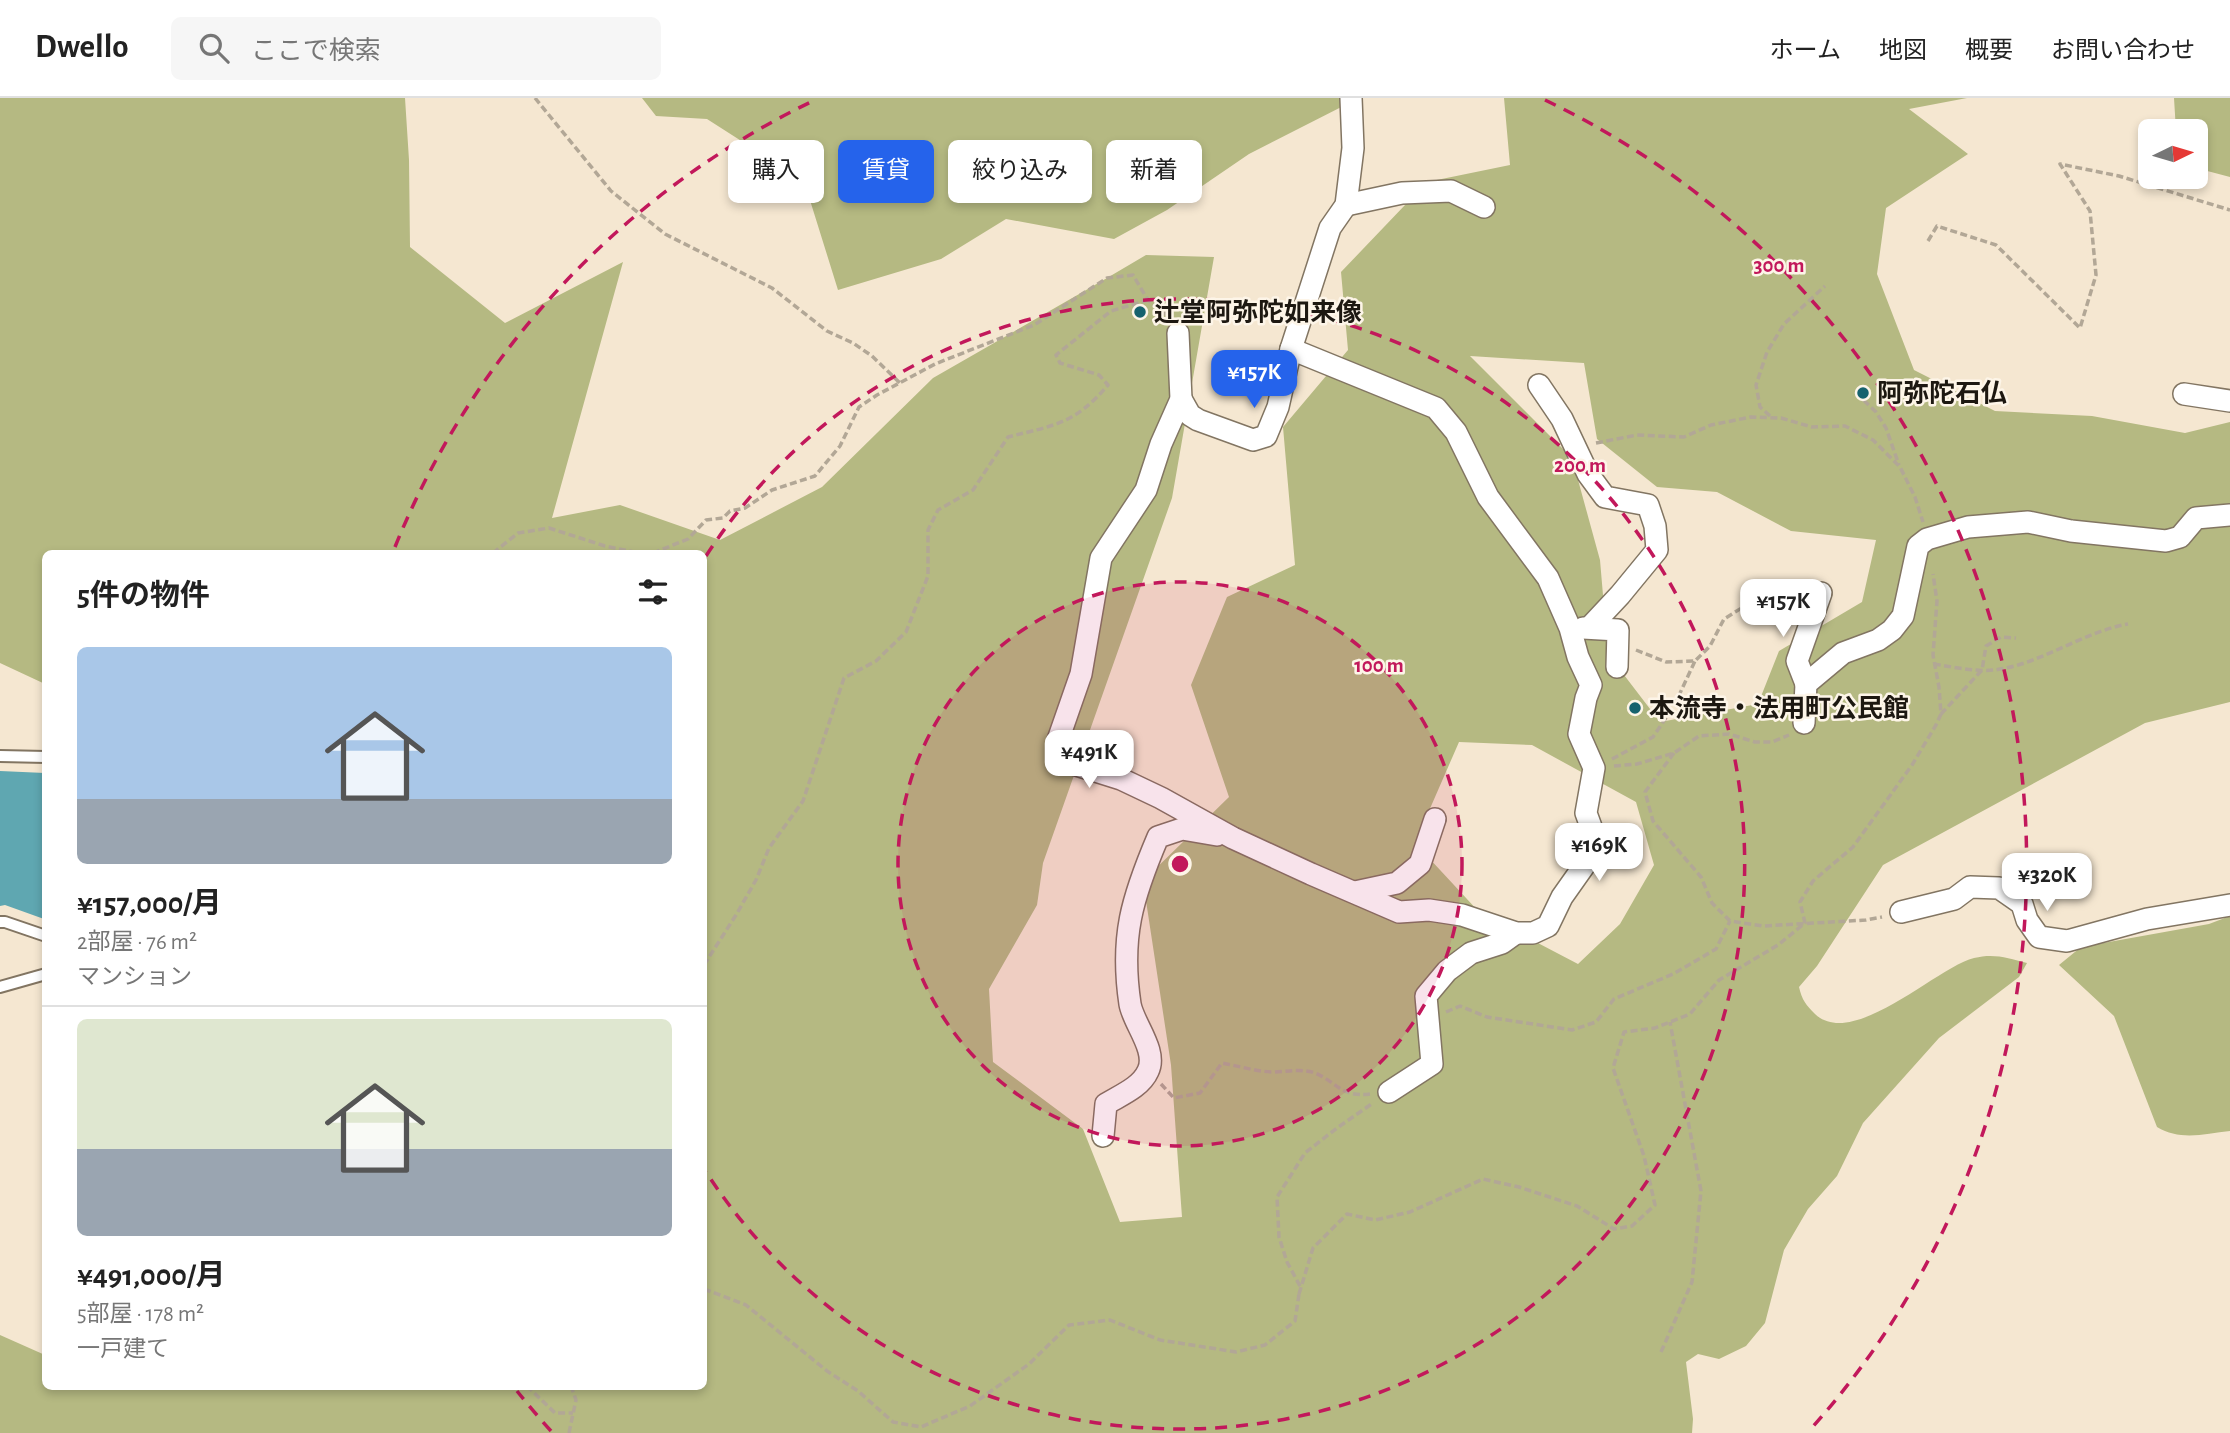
<!DOCTYPE html>
<html lang="ja">
<meta charset="utf-8">
<style>
:root{--surface:#fff;--page:#f6f6f6;--text:#222;--muted:#767676;--line:#e0e0e0;--accent:#2563eb}
body{margin:0;font-family:"Alegreya Sans","Noto Sans JP",sans-serif;background:var(--page);color:var(--text);height:100vh;display:flex;flex-direction:column;font-size:26px;white-space:nowrap}
*{box-sizing:border-box;margin:0}
p{font-size:23px;color:var(--muted)}
.icon{flex:none;width:38px;height:38px;fill:none;stroke:currentColor;stroke-width:2;stroke-linecap:round;stroke-linejoin:round}
.map{position:relative;flex:1;overflow:hidden}
.details{position:absolute;left:42px;top:452px;width:665px;height:840px;display:flex;flex-direction:column;background:var(--surface);border-radius:10px;box-shadow:0 4px 10px #0003}
.details>*{flex:none}
.top-card{position:absolute;left:728px;top:42px;width:665px;height:63px;display:flex;gap:14px}
.needle{width:46px;rotate:85deg}
.fabs{position:absolute;left:2138px;top:21px;display:grid;gap:14px}
.fabs a{display:grid;place-items:center;width:70px;height:70px;border-radius:10px;background:var(--surface);box-shadow:0 4px 10px #0003;font-size:35px}
.price{position:absolute;translate:-50% -60px;padding:0 16px;border-radius:14px;background:#fff;color:#222;font-size:23px;line-height:46px;filter:drop-shadow(0 2px 4px #0008)}
.price::after{content:'';position:absolute;left:50%;top:42px;width:21px;height:16px;margin-left:-10px;background:inherit;clip-path:polygon(0 0,100% 0,50% 100%)}
.price.active{background:var(--accent);color:#fff}
ul{padding:0;list-style:none}
li{display:grid;align-content:center;gap:14px;height:371px;padding:0 35px}
li+li{border-top:2px solid var(--line)}
li span{display:grid;place-items:center;height:217px;border-radius:10px;color:#555}
li>.icon{margin-inline-start:auto}
span .icon{width:126px;height:126px;fill:#fffc;stroke-width:1}
li b{font-size:30px}
h2{display:flex;justify-content:space-between;align-items:center;height:84px;padding:0 35px;font-size:30px}
.pill{padding:0 24px;border-radius:10px;background:var(--surface);box-shadow:0 4px 10px #0003;font-size:24px;line-height:63px}
.pill.active{background:var(--accent);color:#fff}
header{display:flex;align-items:center;gap:42px;box-sizing:border-box;height:98px;padding:0 35px;background:var(--surface);border-bottom:2px solid var(--line)}
header strong{font-size:33px}
nav{display:flex;gap:38px;margin-inline-start:auto;font-size:24px}
.search{width:490px;height:63px;background:var(--page);display:flex;align-items:center;gap:18px;box-sizing:border-box;padding:0 24px;border-radius:10px;color:var(--muted);font-size:26px}
.map>svg:first-child{display:block}
.forest{fill:#b5b982;fill-rule:evenodd}
.water{fill:#5fa7b1}
.lines{fill:none;stroke-linecap:round;stroke-linejoin:round}
.service-casing{stroke:#827562;stroke-width:14}
.minor-casing{stroke:#827562;stroke-width:24}
.path{stroke:#b2a796;stroke-width:3.5;stroke-dasharray:7 3.5;stroke-linecap:butt}
.service{stroke:#fff;stroke-width:10}
.minor{stroke:#fff;stroke-width:21}
.ring{fill:none;stroke:#c2185b;stroke-width:3.5;stroke-dasharray:12 9}
.poi-dot{fill:#16626e;stroke:#fdf5e8;stroke-width:2.5}
.labels{text-anchor:middle;stroke-width:5;stroke-linejoin:round;paint-order:stroke}
.poi-label{font-size:26px;font-weight:bold;fill:#1d1811;stroke:#fdf5e8;text-anchor:start}
.centre{fill:#c2185b;stroke:#fdf5e8;stroke-width:3.5}
.ring-label{font-size:21px;text-anchor:middle;font-weight:bold;fill:#c2185b;stroke:#fdf5e8;stroke-width:5;stroke-linejoin:round;paint-order:stroke}
</style>
<header>
<strong>Dwello</strong>
<div class="search"><svg class="icon" aria-label="search" viewBox="0 0 24 24"><circle cx="10" cy="10" r="6"/><path d="M15 15l6 6"/></svg>ここで検索</div>
<nav><a>ホーム</a><a>地図</a><a>概要</a><a>お問い合わせ</a></nav>
</header>
<div class="map">
<svg width="2230" height="1335" viewBox="0 0 2230 1335">
<rect width="100%" height="100%" fill="#f5e7d1"/>
<g class="forest">
<path d="M0 0H405L409 62 410 149 505 225 623 164 552 420 620 407 720 442 822 389 933 280 1107 180 1146 157 1214 159 1172 400 1043 765 1037 807 989 891 993 964 1083 1031 1120 1124 1182 1119 1171 967 1143 783 1229 699 1191 587 1227 499 1295 467 1283 329 1348 252 1341 174 1427 84 1510 67 1504 0H1967L1909 11 1968 56 1886 110 1877 176 1914 272 1995 313 2092 318 2185 335 2230 324V604L2145 625 1883 767 1817 868 1799 889C1802 902 1806 907 1815 916 1853 952 1937 869 1974 860 1994 855 2008 860 2027 865L2019 879 1939 940 1863 1025 1837 1078 1808 1111 1784 1152 1765 1225 1746 1248 1719 1261 1698 1256 1686 1264 1693 1321 1692 1335H0V1237L45 1257 46 1288H704V455H46L45 586 0 565ZM1470 258 1584 265 1597 341 1657 389 1717 394 1791 433 1876 442 1862 504 1779 553 1758 606 1660 624 1608 556 1600 462 1572 360ZM1459 644 1532 647 1636 704 1654 767 1620 826 1578 866 1479 814 1415 745Z"/>
<polygon points="642,0 1359,0 1249,56 1167,112 1114,141 1006,121 941,161 838,192 804,83 707,21 656,18"/>
<polygon points="2174,0 2230,0 2230,79 2196,70 2196,33 2176,33"/>
<path d="M2230 818V1033C2204 1036 2180 1043 2157 1029L2114 918 2059 867 2081 849 2209 826Z"/>
</g>
<polygon class="water" points="0,673 45,675 44,821 5,807 0,808"/>
<g class="lines">
<defs>
<g id="service">
<polyline points="0,658 46,659"/>
<polyline points="0,824 5,824 46,838"/>
<polyline points="0,889 46,876"/>
</g>
<g id="minor">
<polyline points="1346,107 1402,95 1451,93 1484,109"/>
<polyline points="1178,235 1181,301 1161,346 1146,392 1101,460 1081,576 1058,642 1067,664 1121,681 1161,700 1233,740 1311,776 1399,814 1429,812 1462,817 1516,835 1533,835 1548,828 1562,799 1598,748 1586,715 1594,670 1579,636 1586,600 1591,587 1578,559 1570,530 1548,480 1488,399 1456,334 1436,310 1291,251"/>
<polyline points="1539,287 1562,321 1588,376 1605,399 1648,407 1655,428 1657,452 1620,497 1590,529"/>
<polyline points="2184,296 2230,303"/>
<polyline points="1181,301 1190,317 1198,322 1253,342 1266,338 1278,309 1291,251 1330,130 1346,107 1353,50 1351,0"/>
<polyline points="1583,530 1618,532 1617,569"/>
<polyline points="1806,586 1797,563 1821,495"/>
<polyline points="1804,625 1806,586 1843,555 1878,542 1892,532 1903,518 1918,448 1927,441 1968,429 2028,424 2071,433 2166,443 2180,439 2196,420 2230,417"/>
<polyline points="1355,794 1397,785 1420,766 1435,721"/>
<polyline points="1901,814 1954,801 1970,789 1999,790 2022,806 2027,822 2039,839 2067,843 2147,821 2230,807"/>
<polyline points="1389,994 1432,966 1426,898 1447,873 1471,855 1502,845 1516,835"/>
<path d="M1103 1038 1106 1006C1121 997 1141 989 1148 973 1158 953 1133 925 1130 906 1120 839 1132 800 1158 739L1182 731 1217 737"/>
</g>
</defs>
<use href="#service" class="service-casing"/>
<use href="#minor" class="minor-casing"/>
<g class="path">
<polyline points="535,0 611,93 665,136 772,190 827,233 853,245 872,258 900,285"/>
<polyline points="1928,143 1937,128 1996,147 2080,230 2096,177 2090,113 2060,66 2119,78 2230,112"/>
<polyline points="1856,295 1876,314 1886,330 1899,367"/>
<polyline points="1770,318 1760,309 1756,287 1767,254 1784,226 1825,188"/>
<polyline points="1596,345 1637,337 1684,339 1711,327 1751,319 1781,320 1812,329 1845,328 1873,342 1900,369 1915,399 1923,424"/>
<polyline points="493,455 518,435 549,430 605,448 639,455"/>
<polyline points="653,455 688,441 706,422 723,420 730,413 745,410 772,392 815,378 840,348 859,309 877,297 935,266 1034,227 1107,180 1133,177 1148,202 1168,218"/>
<polyline points="1636,552 1666,564 1695,563 1710,548 1724,521 1748,506 1801,496"/>
<path d="M1934 566C1953 569 1975 574 1994 572 2040 567 2082 534 2128 526"/>
<polyline points="1941,616 1982,572 1986,548 2001,539 2016,540"/>
<polyline points="1674,655 1645,694 1653,723 1701,779 1712,805 1730,823 1763,828 1866,822 1882,819"/>
<polyline points="1612,661 1653,639 1674,608 1695,563"/>
<polyline points="1614,668 1637,666 1674,655 1699,638 1729,636 1755,644 1772,644 1789,637"/>
<path d="M704 867 736 817 756 782 769 750 803 703 844 580 876 563 906 534 928 478V432L938 412 973 392 1008 339C1055 327 1075 326 1108 287L1099 277 1060 265 1056 257 1111 213 1148 202"/>
<polyline points="1446,914 1460,908 1487,919 1572,932 1596,924 1614,901 1673,876 1716,851 1730,823"/>
<path d="M1161 986 1174 1000 1200 995 1222 965C1238 968 1255 973 1271 974 1286 974 1300 970 1315 975 1337 984 1341 1000 1370 996"/>
<polyline points="1300,1188 1287,1164 1279,1139 1277,1099 1305,1055 1337,1030 1373,1005"/>
<polyline points="704,1191 746,1207 827,1273 858,1293 893,1324 921,1329 970,1308 1029,1266 1069,1227 1110,1222 1160,1242 1236,1254 1265,1247 1295,1223 1299,1196"/>
<polyline points="1299,1196 1313,1150 1347,1116 1375,1122 1410,1114 1483,1081 1519,1089 1577,1108 1614,1131 1632,1128 1655,1107 1644,1058 1613,970 1624,934 1655,930 1690,916 1719,882 1778,847 1805,825 1800,804 1813,783 1853,749 1912,667 1936,627 1941,616 1939,589 1933,557 1937,503 1933,476"/>
<polyline points="1661,1254 1692,1184 1701,1093 1670,924"/>
<polyline points="527,1288 555,1315 573,1315"/>
<polyline points="569,1335 576,1302 571,1288"/>
</g>
<use href="#service" class="service"/>
<use href="#minor" class="minor"/>
</g>
<circle cx="1180" cy="766" r="282" fill="#c2185b" fill-opacity=".12"/>
<g class="ring">
<circle cx="1180" cy="766" r="282"/>
<path d="M706 458A565 565 0 1 1 706 1074"/>
<path d="M551 1333A847 847 0 0 1 517 1293M395 449A847 847 0 0 1 815 2M1545 2A847 847 0 0 1 1809 1333"/>
</g>
<g class="poi-dot">
<circle cx="1140" cy="214" r="7"/>
<circle cx="1863" cy="295" r="7"/>
<circle cx="1635" cy="610" r="7"/>
</g>
<g class="labels">
<g class="poi-label">
<text x="1154" y="223">辻堂阿弥陀如来像</text>
<text x="1877" y="304">阿弥陀石仏</text>
<text x="1649" y="619">本流寺・法用町公民館</text>
</g>
</g>
<circle cx="1180" cy="766" r="10" class="centre"/>
<g class="ring-label">
<text x="1779" y="174">300 m</text>
<text x="1580" y="374">200 m</text>
<text x="1379" y="574">100 m</text>
</g>
</svg>
<div class="fabs">
<a><svg class="needle" viewBox="-14 -14 28 28"><path d="M0-13l5 13h-10z" fill="#e53935"/><path d="M0 13l5-13h-10z" fill="#767676"/></svg></a>
</div>
<b class="price active" style="left:1254px;top:312px">¥157K</b>
<b class="price" style="left:1783px;top:541px">¥157K</b>
<b class="price" style="left:1089px;top:692px">¥491K</b>
<b class="price" style="left:1599px;top:785px">¥169K</b>
<b class="price" style="left:2047px;top:815px">¥320K</b>
<div class="top-card">
<a class="pill">購入</a>
<a class="pill active">賃貸</a>
<a class="pill">絞り込み</a>
<a class="pill">新着</a>
</div>
<section class="details">
<h2>5件の物件<svg class="icon" aria-label="filters" viewBox="0 0 24 24"><path d="M4 7h16M4 17h16"/><circle cx="9" cy="7" r="2"/><circle cx="15" cy="17" r="2"/></svg></h2>
<ul>
<li><span style="background:linear-gradient(#a9c7e8 70%,#9aa5b1 0)"><svg class="icon" aria-label="home" viewBox="0 0 24 24"><path d="M3 11l9-7 9 7M6 9v11h12V9"/></svg></span><div><b>¥157,000/月</b><p>2部屋 · 76 m²</p><p>マンション</p></div></li>
<li><span style="background:linear-gradient(#dfe7d0 60%,#9aa5b1 0)"><svg class="icon" aria-label="home" viewBox="0 0 24 24"><path d="M3 11l9-7 9 7M6 9v11h12V9"/></svg></span><div><b>¥491,000/月</b><p>5部屋 · 178 m²</p><p>一戸建て</p></div></li>
</ul>
</section>
</div>
